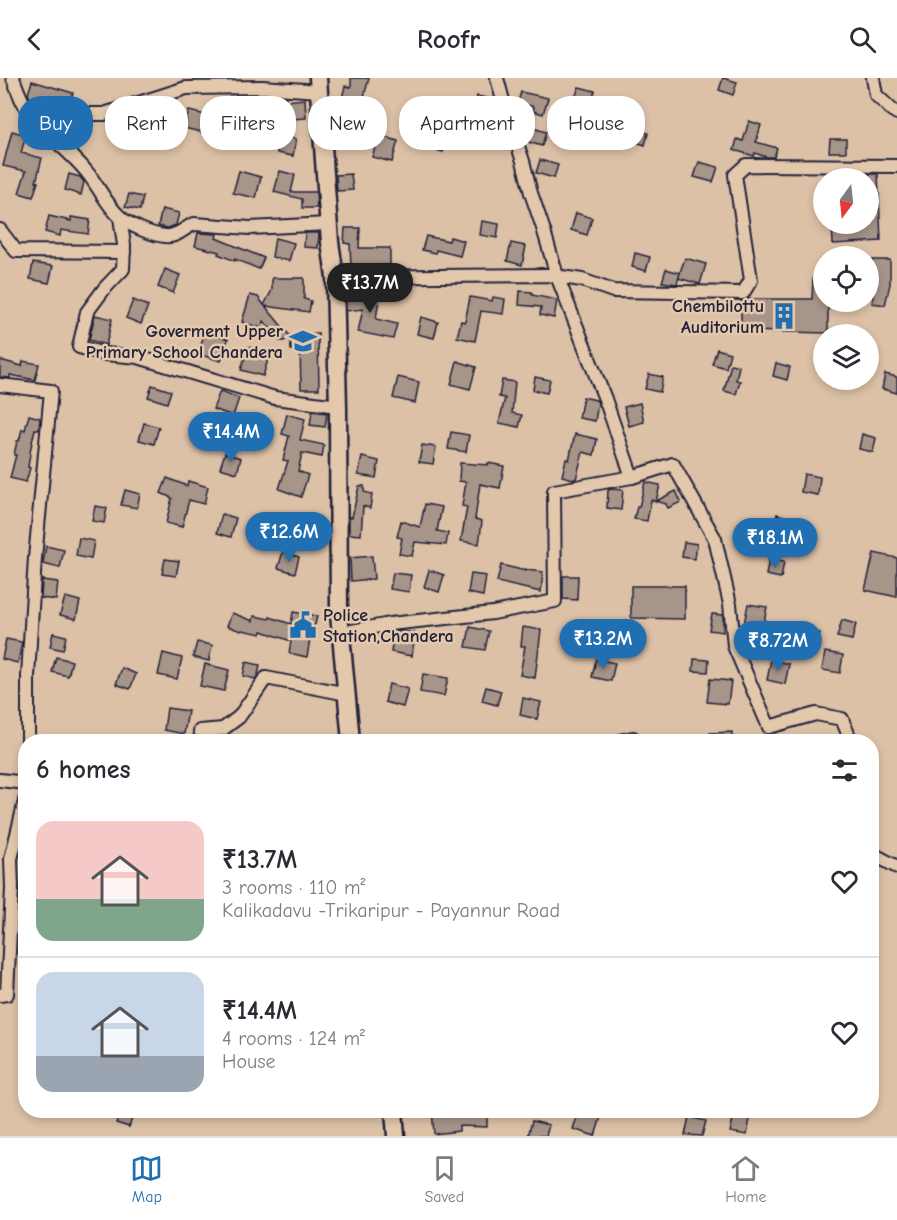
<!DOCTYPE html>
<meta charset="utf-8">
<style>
:root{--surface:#fff;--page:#f7f7f7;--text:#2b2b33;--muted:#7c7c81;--line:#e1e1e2;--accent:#1f6fb2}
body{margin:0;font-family:"Comic Neue",sans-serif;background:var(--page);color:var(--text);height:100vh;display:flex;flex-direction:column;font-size:22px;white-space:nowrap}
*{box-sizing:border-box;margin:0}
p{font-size:20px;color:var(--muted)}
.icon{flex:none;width:33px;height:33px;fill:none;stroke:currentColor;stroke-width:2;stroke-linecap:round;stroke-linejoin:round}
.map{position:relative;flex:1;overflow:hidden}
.panel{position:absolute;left:18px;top:656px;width:861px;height:384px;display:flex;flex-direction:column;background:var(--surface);border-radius:24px;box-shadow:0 3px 9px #0003}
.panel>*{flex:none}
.top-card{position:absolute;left:18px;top:18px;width:861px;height:54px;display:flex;gap:12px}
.needle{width:39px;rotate:195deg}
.buttons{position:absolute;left:813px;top:90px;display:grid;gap:12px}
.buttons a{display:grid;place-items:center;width:66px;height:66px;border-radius:50%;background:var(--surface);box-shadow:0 3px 9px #0003;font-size:30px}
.price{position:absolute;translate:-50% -51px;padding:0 14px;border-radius:21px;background:var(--accent);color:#fff;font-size:20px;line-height:39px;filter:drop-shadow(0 2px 3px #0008)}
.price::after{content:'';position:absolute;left:50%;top:36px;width:18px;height:14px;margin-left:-9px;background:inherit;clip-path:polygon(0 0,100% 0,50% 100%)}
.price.current{background:#222;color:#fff}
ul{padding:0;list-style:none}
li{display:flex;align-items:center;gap:18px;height:150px;padding:0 18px}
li+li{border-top:2px solid var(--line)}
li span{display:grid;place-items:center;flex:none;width:168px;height:120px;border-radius:18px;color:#555}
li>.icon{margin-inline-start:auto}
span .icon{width:72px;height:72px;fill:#fffc;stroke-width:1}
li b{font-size:26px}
h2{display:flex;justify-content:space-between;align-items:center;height:72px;padding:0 18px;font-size:26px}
.chip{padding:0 21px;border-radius:24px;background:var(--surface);box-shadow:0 3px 9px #0003;font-size:21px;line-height:54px}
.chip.current{background:var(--accent);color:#fff}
header{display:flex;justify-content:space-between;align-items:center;height:78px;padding:0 18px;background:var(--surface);font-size:27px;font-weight:600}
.dock{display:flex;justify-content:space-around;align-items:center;height:84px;border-top:2px solid var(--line);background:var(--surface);font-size:16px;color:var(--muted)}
.dock a{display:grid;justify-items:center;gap:3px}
.dock .current{color:var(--accent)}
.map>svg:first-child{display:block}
.building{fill:#a89589;stroke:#22223b;stroke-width:1.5}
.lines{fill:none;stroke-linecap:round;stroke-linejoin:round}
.minor-casing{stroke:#22223b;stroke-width:16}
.secondary-casing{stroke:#22223b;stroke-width:21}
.minor{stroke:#e4c8ac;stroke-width:12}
.secondary{stroke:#e4c8ac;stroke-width:16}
.labels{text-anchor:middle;stroke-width:5;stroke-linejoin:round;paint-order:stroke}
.poi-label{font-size:18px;font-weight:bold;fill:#22223b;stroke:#e4c8ac;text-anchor:end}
</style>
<header><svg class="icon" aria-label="back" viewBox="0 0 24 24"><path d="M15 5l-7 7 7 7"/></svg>Roofr<svg class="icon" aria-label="search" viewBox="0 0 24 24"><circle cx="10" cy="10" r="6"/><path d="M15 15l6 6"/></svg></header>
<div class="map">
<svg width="897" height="1058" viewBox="0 0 897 1058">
<rect width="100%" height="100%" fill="#dcc1a7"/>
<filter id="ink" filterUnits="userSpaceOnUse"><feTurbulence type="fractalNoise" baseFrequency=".0167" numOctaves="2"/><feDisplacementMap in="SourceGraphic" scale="12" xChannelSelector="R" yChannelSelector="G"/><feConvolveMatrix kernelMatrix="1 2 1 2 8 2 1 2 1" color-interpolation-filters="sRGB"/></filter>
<g filter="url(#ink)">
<g class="building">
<polygon points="351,0 369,0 361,30 341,24 345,8 351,9"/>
<polygon points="723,0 737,4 733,17 719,12"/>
<polygon points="32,3 73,15 69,26 44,18 41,27 32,24 28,16"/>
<polygon points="579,9 595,13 591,25 575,20"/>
<polygon points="521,14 548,20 543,36 533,33 534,29 518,24"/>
<polygon points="268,18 286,19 285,23 305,21 306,40 291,41 290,33 266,29"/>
<polygon points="477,18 491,21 488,37 474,34"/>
<polygon points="231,25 255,31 250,51 226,45"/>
<polygon points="189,33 206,37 201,54 184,50"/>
<polygon points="749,43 761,47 756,64 777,70 774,79 766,79 755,75 754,78 734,72 737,61 743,63"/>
<polygon points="533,50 546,54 542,68 528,64"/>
<polygon points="633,51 648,55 645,67 630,62"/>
<polygon points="12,53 26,57 21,75 42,80 36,104 38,104 33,119 19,115 26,93 3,88"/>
<polygon points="432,56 446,60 443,74 429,70"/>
<polygon points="379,57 398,63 392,84 372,79"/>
<polygon points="280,58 296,61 293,78 277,75"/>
<polygon points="830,61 846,61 846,74 829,74"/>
<polygon points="540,82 558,87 554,100 536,95"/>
<polygon points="699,84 718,89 713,104 694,99"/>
<polygon points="239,93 261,99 256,120 233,115"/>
<polygon points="280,93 295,97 291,114 316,114 317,130 302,130 302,121 274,114"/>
<polygon points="69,96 80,99 84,104 81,117 65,112"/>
<polygon points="351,96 353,112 337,113 336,97"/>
<polygon points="868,96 878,96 881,163 833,166 832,146 868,146"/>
<polygon points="129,116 143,119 140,132 125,129"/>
<polygon points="162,131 179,135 176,147 168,150 158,148"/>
<polygon points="576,135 592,140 587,157 571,152"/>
<polygon points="49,138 71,143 71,139 90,142 88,156 61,152 60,158 45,154"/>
<polygon points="482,143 499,146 497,160 480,157"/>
<polygon points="345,150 360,150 359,170 390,170 390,187 351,188 350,166 344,165"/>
<polygon points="198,155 217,156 216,160 264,180 259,191 235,181 235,183 218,176 219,174 195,168"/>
<polygon points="305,155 319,155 318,170 304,169"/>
<polygon points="426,158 449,163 450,159 464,163 460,178 436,172 436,175 422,172"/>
<polygon points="275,160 294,165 289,183 272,179"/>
<polygon points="511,165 526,168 522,187 507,183"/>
<polygon points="635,175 650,179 646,193 632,189"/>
<polygon points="685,180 706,186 700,206 678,200"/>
<polygon points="872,182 890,182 890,206 885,227 872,225 875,206 873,206"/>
<polygon points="33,185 53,188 49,205 30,201"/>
<polygon points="165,191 180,197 173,215 158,209"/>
<polygon points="666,191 680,195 677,206 662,204"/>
<polygon points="272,200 304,200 304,221 311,223 309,234 265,228 290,258 284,263 280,263 264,243 261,250 242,244 250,217 258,219 264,227 272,212"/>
<polygon points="813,201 824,201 824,224 828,224 828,255 741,253 741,223 749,221 812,221"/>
<polygon points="359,212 380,215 376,241 397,246 393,261 358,254 363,231 346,233 346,215 359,214"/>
<polygon points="520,213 532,214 532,217 557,222 554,240 540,237 541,229 519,227"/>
<polygon points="470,219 492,223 493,219 505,221 503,236 481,233 475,263 457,259 461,243 465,244"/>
<polygon points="133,222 148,228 141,246 126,240"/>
<polygon points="95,237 112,241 106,267 89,262"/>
<polygon points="421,239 438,244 434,260 417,256"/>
<polygon points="205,254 228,261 221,283 198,276"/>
<polygon points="318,255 319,311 301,311 300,271 291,272 290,258"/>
<polygon points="248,269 270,275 263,298 241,292"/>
<polygon points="717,271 730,275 726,290 712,286"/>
<polygon points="0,282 22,288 23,283 39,286 35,302 10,297 10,300 0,299"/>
<polygon points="457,283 476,289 470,311 451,306"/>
<polygon points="776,285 790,289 787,302 773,298"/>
<polygon points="731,286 739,288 736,302 740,303 736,316 724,313"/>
<polygon points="649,296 663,299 660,314 645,311"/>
<polygon points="885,296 897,299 897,315 882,311"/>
<polygon points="398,299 419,304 415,325 393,320"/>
<polygon points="535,299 550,302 547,315 533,312"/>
<polygon points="502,302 515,304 512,335 522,337 519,349 499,345 505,320 499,319"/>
<polygon points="152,307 171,313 167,325 148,319"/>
<polygon points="220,313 239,320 233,338 213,331"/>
<polygon points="583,319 596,322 598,325 595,343 579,340"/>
<polygon points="640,325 644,344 629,348 624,329"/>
<polygon points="312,333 327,335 325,349 310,347"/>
<polygon points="287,336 305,341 300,362 324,367 322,379 302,375 298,393 308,397 301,419 279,411 288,383 283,382 289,358 282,356"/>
<polygon points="29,337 40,340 39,352 35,351 31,369 28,389 30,390 26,404 10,400 16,377 14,377 17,363 19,363 22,351 25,352"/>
<polygon points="144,345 159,349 154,366 139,362"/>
<polygon points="215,351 232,356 228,371 211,366"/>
<polygon points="451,354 469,357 466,374 448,371"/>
<polygon points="575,356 597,361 594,377 583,374 576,401 573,401 562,398 566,381 569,382"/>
<polygon points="862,356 876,360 873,374 859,371"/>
<polygon points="422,367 436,369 433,386 419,384"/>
<polygon points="225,375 241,380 237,395 220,390"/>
<polygon points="362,379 379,383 376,400 358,397"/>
<polygon points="460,385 488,387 488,385 504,388 500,410 480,406 475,441 482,443 479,466 461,463 467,429 462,428 466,404 459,403"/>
<polygon points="804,396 820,399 818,417 801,414"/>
<polygon points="167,400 187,408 188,403 208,409 204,426 189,422 182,449 166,445 172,420 161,415"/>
<polygon points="645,404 660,407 656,423 676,413 681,424 668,430 666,426 651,422 647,443 634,441 637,429 639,429"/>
<polygon points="359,408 364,408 364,414 372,416 370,430 363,428 361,457 349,456 349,439 352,439"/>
<polygon points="612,411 623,412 621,432 607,430 608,412"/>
<polygon points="125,412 140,416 137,430 121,427"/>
<polygon points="425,426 442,429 437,453 448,455 446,467 415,464 412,478 399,476 402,460 397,459 401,443 420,449"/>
<polygon points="95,428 107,430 104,445 92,443"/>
<polygon points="222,436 236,440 231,459 217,455"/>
<polygon points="777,436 794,441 789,458 772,454"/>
<polygon points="79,460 94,463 91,481 76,478"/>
<polygon points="684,464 697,466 695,481 682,479"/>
<polygon points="46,468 64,472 60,490 43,486"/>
<polygon points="283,474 299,479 295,495 278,490"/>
<polygon points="874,475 897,480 897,519 865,512"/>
<polygon points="372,478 374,501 351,503 350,480"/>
<polygon points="165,481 179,483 176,498 162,496"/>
<polygon points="769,481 784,484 781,500 766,497"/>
<polygon points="501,487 526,493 526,492 543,494 541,514 497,504"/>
<polygon points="429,492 444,497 439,514 424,509"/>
<polygon points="393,495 411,497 409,514 390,511"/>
<polygon points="471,496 486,498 483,518 468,515"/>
<polygon points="563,498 578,498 577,522 563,521"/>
<polygon points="42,502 58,504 56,522 41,520"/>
<polygon points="631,508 685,508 685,541 631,540"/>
<polygon points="65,519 80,523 76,541 60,537"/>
<polygon points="748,526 767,529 763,549 744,546"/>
<polygon points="293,534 317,538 313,555 311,555 307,579 289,575 291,563 262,553 261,556 242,552 241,553 227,548 232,535 253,543 254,538 269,541 270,539 291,546"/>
<polygon points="712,536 723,537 723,554 709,552"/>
<polygon points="842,542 856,546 852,562 837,559"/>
<polygon points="592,545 611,550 606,569 587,564"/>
<polygon points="470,549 489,553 485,572 466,569"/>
<polygon points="523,549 541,552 535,600 520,597 525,568 521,568"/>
<polygon points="800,551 820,555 817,570 796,566"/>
<polygon points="402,553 415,555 412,578 391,574 394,554"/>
<polygon points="53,555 66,558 63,572 50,569"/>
<polygon points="6,561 22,564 18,585 2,581"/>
<polygon points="197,564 212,567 209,583 193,579"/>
<polygon points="825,574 843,577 840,595 822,592"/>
<polygon points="163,575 182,580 177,601 158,597"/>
<polygon points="56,579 72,583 68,598 52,594"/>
<polygon points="596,581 615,585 611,603 592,599"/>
<polygon points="694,581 709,582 708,594 693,593"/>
<polygon points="771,582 789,586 785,606 767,602"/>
<polygon points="246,584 260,587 258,597 255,601 243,598"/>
<polygon points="205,586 229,592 224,613 200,608"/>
<polygon points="122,590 136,596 130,611 116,606"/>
<polygon points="423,596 448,600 444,618 420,614"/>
<polygon points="710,601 731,603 728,626 707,624"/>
<polygon points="389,606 408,611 403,629 385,624"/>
<polygon points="486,609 501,613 497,627 482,623"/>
<polygon points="523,620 541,624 537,641 520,637"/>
<polygon points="167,630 188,633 184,656 164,652"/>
<polygon points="732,654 732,663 710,663 710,655"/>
<polygon points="121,1032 135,1032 129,1049 116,1045"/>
<polygon points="432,1032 487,1032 487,1049 459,1048 459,1053 434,1056"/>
<polygon points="579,1033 601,1039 595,1058 573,1051"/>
<polygon points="734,1037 750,1041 747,1057 730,1054"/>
<polygon points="689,1039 706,1043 702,1058 685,1057"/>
<polygon points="532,1043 549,1047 546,1058 528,1058"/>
</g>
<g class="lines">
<defs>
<g id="minor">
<path d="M13 0C18 13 22 26 31 37 47 58 70 73 86 93 98 107 105 125 119 138 128 147 152 157 165 158 176 160 184 150 194 146L250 150 328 146"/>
<polyline points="497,0 506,34 523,83 531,115 543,150 557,198 605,321 632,399 673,386 715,461 730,526 734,568 769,649 816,636 842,641 851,663"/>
<polyline points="873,0 876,17 892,32 897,35"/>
<polyline points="31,38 45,36 104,36 186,10 262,9 319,13"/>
<polyline points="120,139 124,167 123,191 104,211 87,234 79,269 105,276 138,279 275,320 338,328"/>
<polyline points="0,152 16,173 124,174"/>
<polyline points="335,199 548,197 582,202 613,213 743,215 751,202 735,97 746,87 897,88"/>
<polyline points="0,307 51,313 35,480 28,598 28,663"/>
<polyline points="341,555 390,546 493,535 555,523 554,413 632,399"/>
<polyline points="200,653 223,651 239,639 266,600 347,616"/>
<polyline points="619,663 633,660"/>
<polyline points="0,702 26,705"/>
<polyline points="872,774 873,776 897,789"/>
<polyline points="0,917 7,916 12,810 11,781 26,719"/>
</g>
<g id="secondary">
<polyline points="318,0 330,164 335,199 338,331 339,536 351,663"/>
<polyline points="394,1032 396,1058"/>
</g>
</defs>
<use href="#minor" class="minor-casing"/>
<use href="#secondary" class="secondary-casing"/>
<use href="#minor" class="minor"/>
<use href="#secondary" class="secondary"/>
</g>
</g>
<defs>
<symbol id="building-bare" viewBox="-9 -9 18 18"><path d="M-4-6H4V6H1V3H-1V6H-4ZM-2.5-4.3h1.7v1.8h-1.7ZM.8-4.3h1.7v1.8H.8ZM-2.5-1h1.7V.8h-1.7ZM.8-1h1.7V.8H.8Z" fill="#1f6fb2" stroke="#e4c8ac" stroke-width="2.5" paint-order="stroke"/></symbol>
<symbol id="school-bare" viewBox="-9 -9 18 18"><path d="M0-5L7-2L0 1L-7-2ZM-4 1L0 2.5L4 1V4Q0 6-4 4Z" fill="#1f6fb2" stroke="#e4c8ac" stroke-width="2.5" paint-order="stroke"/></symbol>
<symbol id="civic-bare" viewBox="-9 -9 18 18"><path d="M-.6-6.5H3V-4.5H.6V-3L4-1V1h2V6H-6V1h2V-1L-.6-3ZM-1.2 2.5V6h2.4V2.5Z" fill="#1f6fb2" stroke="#e4c8ac" stroke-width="2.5" paint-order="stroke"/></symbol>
</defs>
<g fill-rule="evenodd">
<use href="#building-bare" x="765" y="219" width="38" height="38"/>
<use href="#school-bare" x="284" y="244" width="38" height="38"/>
<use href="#civic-bare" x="284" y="528" width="38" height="38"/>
</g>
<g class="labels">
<g class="poi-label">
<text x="764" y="234">Chembilottu<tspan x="764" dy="21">Auditorium</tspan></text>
<text x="283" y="259">Goverment Upper<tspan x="283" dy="21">Primary School Chandera</tspan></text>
<text x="323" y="543" text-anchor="start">Police<tspan x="323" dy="21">Station,Chandera</tspan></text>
</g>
</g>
</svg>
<div class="buttons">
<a><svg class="needle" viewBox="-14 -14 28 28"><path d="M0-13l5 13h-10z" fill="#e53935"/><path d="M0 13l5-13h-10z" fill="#7c7c81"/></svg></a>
<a><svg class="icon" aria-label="locate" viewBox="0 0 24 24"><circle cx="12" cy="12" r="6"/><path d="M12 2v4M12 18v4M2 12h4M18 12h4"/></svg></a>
<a><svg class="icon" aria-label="layers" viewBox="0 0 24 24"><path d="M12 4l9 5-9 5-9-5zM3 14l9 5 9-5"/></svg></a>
</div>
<b class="price current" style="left:370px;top:236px">₹13.7M</b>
<b class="price" style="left:231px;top:385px">₹14.4M</b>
<b class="price" style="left:289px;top:485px">₹12.6M</b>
<b class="price" style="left:775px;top:491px">₹18.1M</b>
<b class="price" style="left:603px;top:592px">₹13.2M</b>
<b class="price" style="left:778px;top:594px">₹8.72M</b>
<div class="top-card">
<a class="chip current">Buy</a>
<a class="chip">Rent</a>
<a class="chip">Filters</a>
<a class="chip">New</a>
<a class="chip">Apartment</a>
<a class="chip">House</a>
</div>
<section class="panel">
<h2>6 homes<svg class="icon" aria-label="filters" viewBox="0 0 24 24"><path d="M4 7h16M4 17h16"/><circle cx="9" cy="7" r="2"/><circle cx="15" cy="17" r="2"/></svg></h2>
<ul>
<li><span style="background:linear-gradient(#f6c9c9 65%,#7fa58c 0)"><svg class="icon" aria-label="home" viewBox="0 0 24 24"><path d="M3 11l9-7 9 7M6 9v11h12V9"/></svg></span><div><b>₹13.7M</b><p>3 rooms · 110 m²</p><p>Kalikadavu -Trikaripur - Payannur Road</p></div><svg class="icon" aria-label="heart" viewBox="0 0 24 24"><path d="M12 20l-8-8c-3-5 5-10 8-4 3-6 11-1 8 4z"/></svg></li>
<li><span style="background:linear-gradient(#c9d6e8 70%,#9aa5b1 0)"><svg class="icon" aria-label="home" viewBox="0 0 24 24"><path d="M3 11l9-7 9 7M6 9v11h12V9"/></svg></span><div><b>₹14.4M</b><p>4 rooms · 124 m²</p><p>House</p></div><svg class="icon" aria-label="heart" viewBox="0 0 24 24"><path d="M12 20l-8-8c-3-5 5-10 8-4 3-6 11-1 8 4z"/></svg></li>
</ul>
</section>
</div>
<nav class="dock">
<a class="current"><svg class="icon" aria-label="map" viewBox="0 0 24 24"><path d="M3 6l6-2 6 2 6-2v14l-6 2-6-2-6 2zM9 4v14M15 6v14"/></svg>Map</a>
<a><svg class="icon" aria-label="saved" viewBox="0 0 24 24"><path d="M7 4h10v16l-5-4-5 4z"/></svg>Saved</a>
<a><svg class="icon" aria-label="home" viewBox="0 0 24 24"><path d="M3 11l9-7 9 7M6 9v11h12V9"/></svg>Home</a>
</nav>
